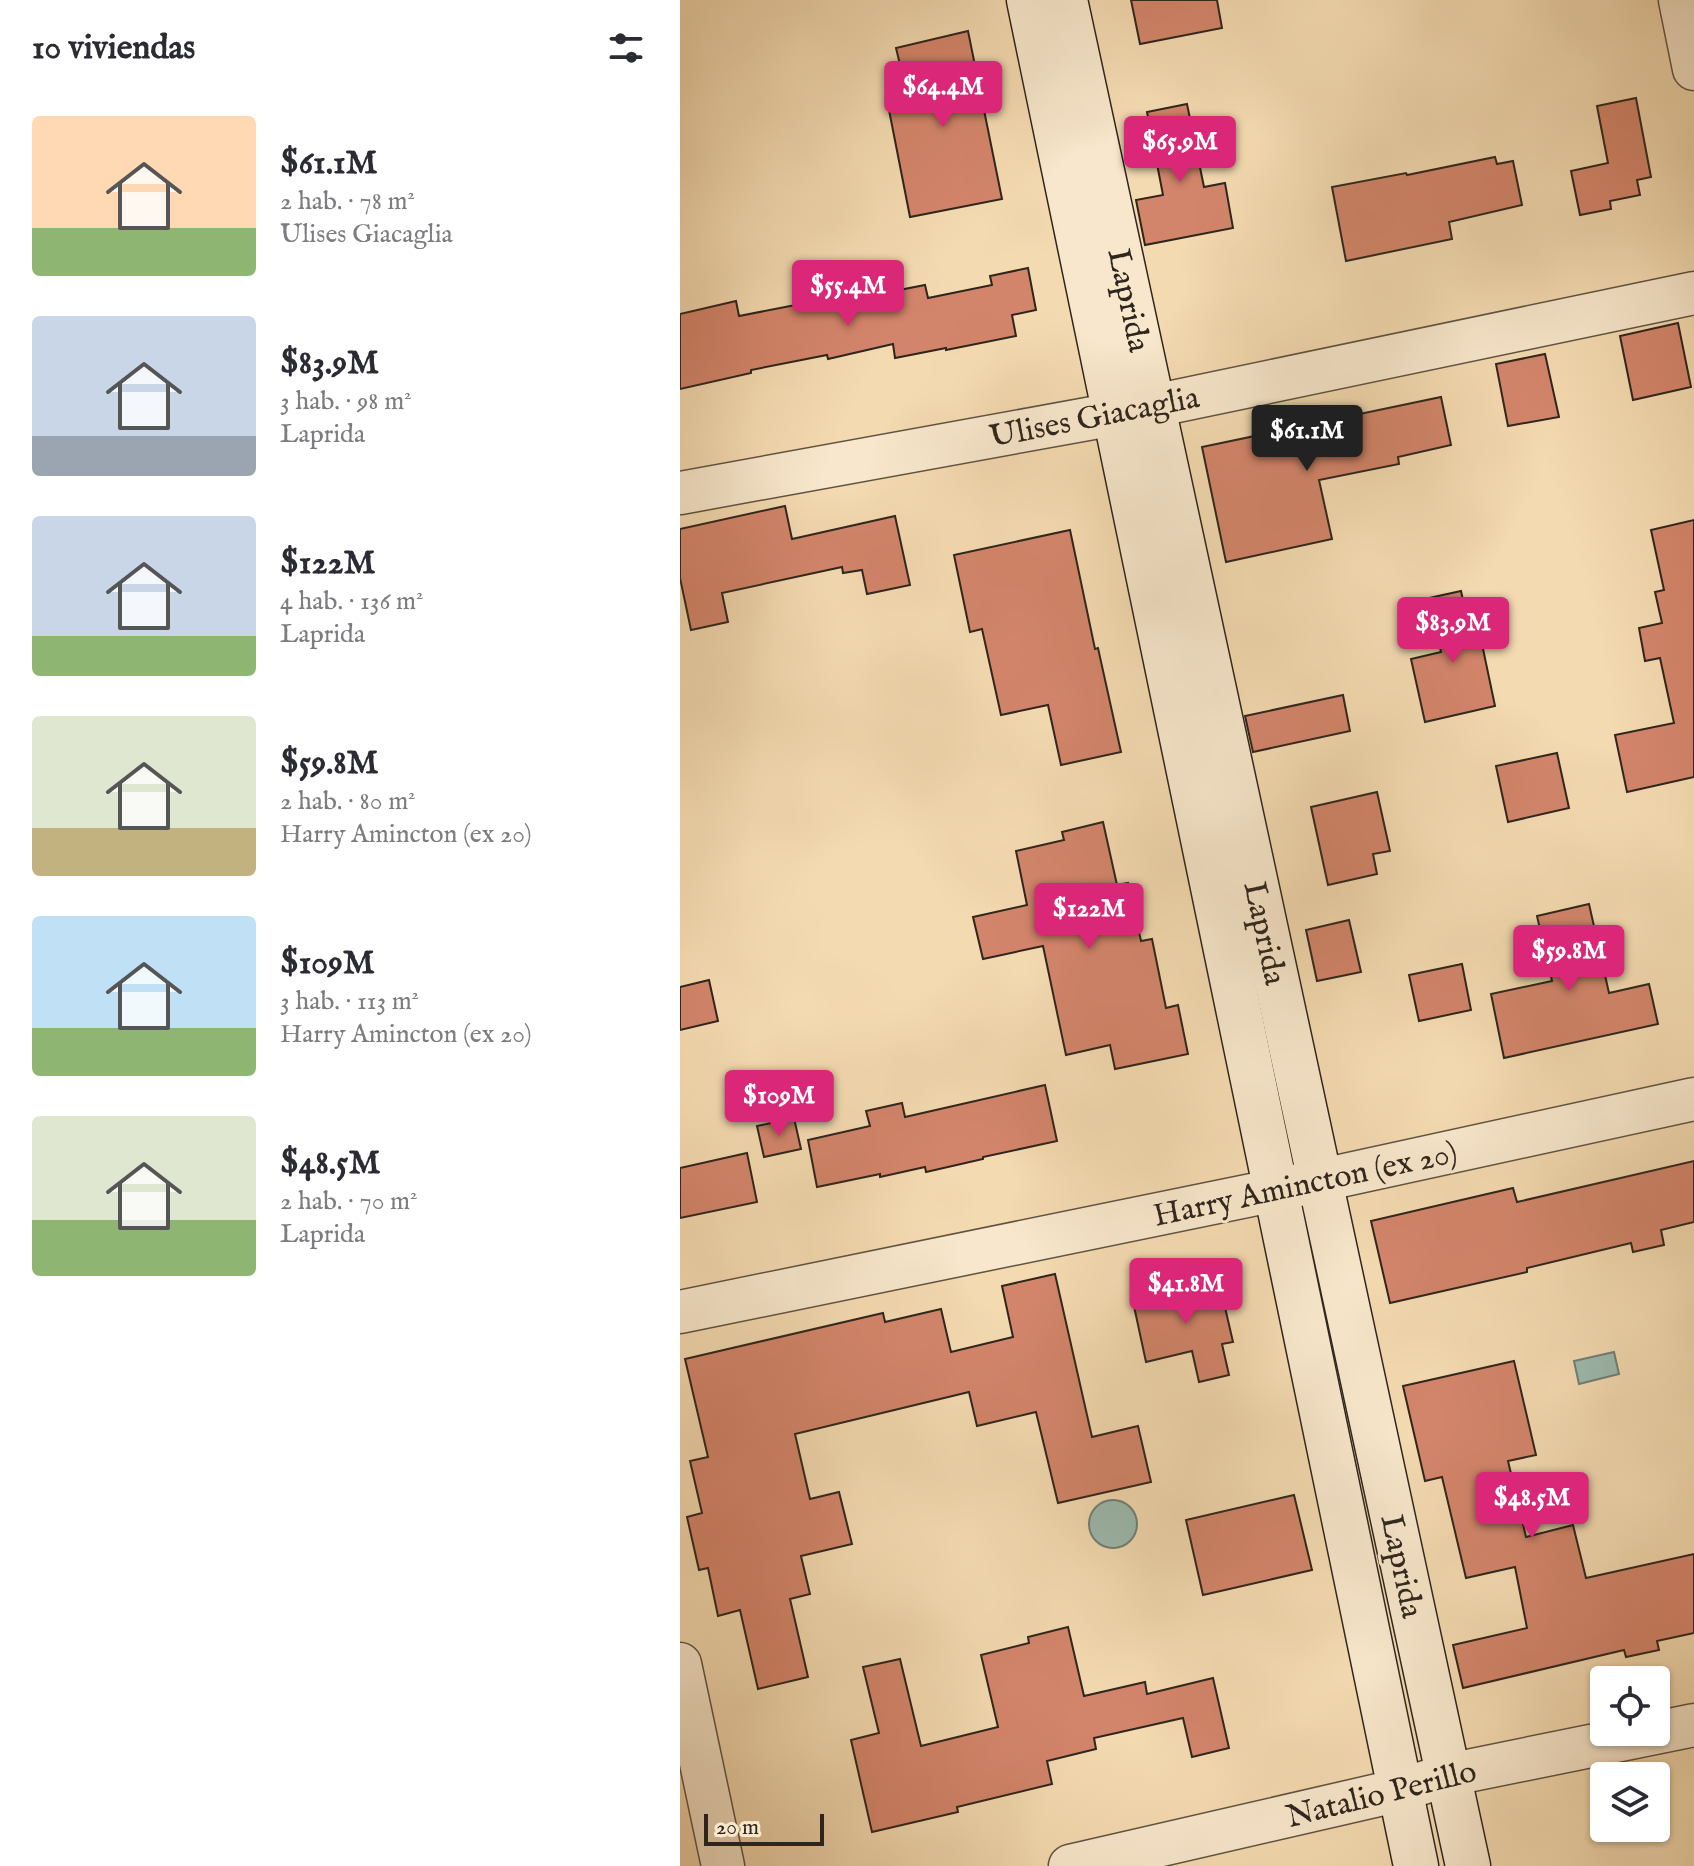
<!DOCTYPE html>
<html lang="es">
<meta charset="utf-8">
<style>
:root{--surface:#fff;--page:#f7f7f7;--text:#2b2b33;--muted:#7c7c81;--accent:#db2777}
body{margin:0;font-family:"IM FELL English",serif;background:var(--page);color:var(--text);height:100vh;display:flex;flex-direction:column;font-size:30px;white-space:nowrap}
*{box-sizing:border-box;margin:0}
p{font-size:26px;color:var(--muted)}
.icon{flex:none;width:44px;height:44px;fill:none;stroke:currentColor;stroke-width:2;stroke-linecap:round;stroke-linejoin:round}
.map{position:relative;flex:1;overflow:hidden}
.sheet{display:flex;flex-direction:column;background:var(--surface);width:680px}
.sheet>*{flex:none}
.tools{position:absolute;left:910px;top:1666px;display:grid;gap:16px}
.tools a{display:grid;place-items:center;width:80px;height:80px;border-radius:8px;background:var(--surface);box-shadow:0 2px 6px #0004;font-size:40px}
.scale{position:absolute;left:24px;bottom:20px;width:120px;box-sizing:border-box;padding-left:8px;border:4px solid #2e261d;border-top:0;font-size:22px;line-height:28px;white-space:nowrap;color:#2e261d;-webkit-text-stroke:6px #f8e7cc;paint-order:stroke}
.price{position:absolute;translate:-50% -68px;padding:0 18px;border-radius:8px;background:var(--accent);color:#fff;font-size:26px;line-height:52px;filter:drop-shadow(0 2px 4px #0008)}
.price::after{content:'';position:absolute;left:50%;top:48px;width:24px;height:18px;margin-left:-12px;background:inherit;clip-path:polygon(0 0,100% 0,50% 100%)}
.price.active{background:#222;color:#fff}
ul{padding:0;list-style:none}
li{display:flex;align-items:center;gap:24px;height:200px;padding:0 32px}
li span{display:grid;place-items:center;flex:none;width:224px;height:160px;border-radius:8px;color:#555}
li>.icon{margin-inline-start:auto}
span .icon{width:96px;height:96px;fill:#fffc;stroke-width:1}
li b{font-size:34px}
h2{display:flex;justify-content:space-between;align-items:center;height:96px;padding:0 32px;font-size:34px}
main{display:flex;flex:1;min-height:0}
.map>svg:first-child{display:block}
.water{fill:#9cbaaf;stroke:#707f75;stroke-width:2}
.building{fill:#d3856b;stroke:#2e261d;stroke-width:2}
.lines{fill:none;stroke-linecap:round;stroke-linejoin:round}
.street-casing{stroke:#605342;stroke-width:45}
.secondary-casing{stroke:#2e261d;stroke-width:47}
.street{stroke:#f8e7cc;stroke-width:42}
.secondary{stroke:#f8e7cc;stroke-width:44}
.labels{text-anchor:middle;stroke-width:6;stroke-linejoin:round;paint-order:stroke}
.street-label{font-size:32px;fill:#2e261d;stroke:#f8e7cc}
</style>
<main>
<section class="sheet">
<h2>10 viviendas<svg class="icon" aria-label="filters" viewBox="0 0 24 24"><path d="M4 7h16M4 17h16"/><circle cx="9" cy="7" r="2"/><circle cx="15" cy="17" r="2"/></svg></h2>
<ul>
<li><span style="background:linear-gradient(#ffd9b3 70%,#8fb573 0)"><svg class="icon" aria-label="home" viewBox="0 0 24 24"><path d="M3 11l9-7 9 7M6 9v11h12V9"/></svg></span><div><b>$61.1M</b><p>2 hab. · 78 m²</p><p>Ulises Giacaglia</p></div></li>
<li><span style="background:linear-gradient(#c9d6e8 75%,#9aa5b1 0)"><svg class="icon" aria-label="home" viewBox="0 0 24 24"><path d="M3 11l9-7 9 7M6 9v11h12V9"/></svg></span><div><b>$83.9M</b><p>3 hab. · 98 m²</p><p>Laprida</p></div></li>
<li><span style="background:linear-gradient(#c9d6e8 75%,#8fb573 0)"><svg class="icon" aria-label="home" viewBox="0 0 24 24"><path d="M3 11l9-7 9 7M6 9v11h12V9"/></svg></span><div><b>$122M</b><p>4 hab. · 136 m²</p><p>Laprida</p></div></li>
<li><span style="background:linear-gradient(#dfe7d0 70%,#c2b280 0)"><svg class="icon" aria-label="home" viewBox="0 0 24 24"><path d="M3 11l9-7 9 7M6 9v11h12V9"/></svg></span><div><b>$59.8M</b><p>2 hab. · 80 m²</p><p>Harry Amincton (ex 20)</p></div></li>
<li><span style="background:linear-gradient(#bfe0f5 70%,#8fb573 0)"><svg class="icon" aria-label="home" viewBox="0 0 24 24"><path d="M3 11l9-7 9 7M6 9v11h12V9"/></svg></span><div><b>$109M</b><p>3 hab. · 113 m²</p><p>Harry Amincton (ex 20)</p></div></li>
<li><span style="background:linear-gradient(#dfe7d0 65%,#8fb573 0)"><svg class="icon" aria-label="home" viewBox="0 0 24 24"><path d="M3 11l9-7 9 7M6 9v11h12V9"/></svg></span><div><b>$48.5M</b><p>2 hab. · 70 m²</p><p>Laprida</p></div></li>
</ul>
</section>
<div class="map">
<svg width="1014" height="1866" viewBox="0 0 1014 1866">
<rect width="100%" height="100%" fill="#f4dab1"/>
<filter id="stains"><feTurbulence type="fractalNoise" baseFrequency=".0025" numOctaves="4"/><feColorMatrix values="0 0 0 0 .2 0 0 0 0 .09 0 0 0 0 .02 0 0 0 .5 -.17"/></filter>
<radialGradient id="worn" r=".72"><stop offset=".6" stop-color="#630" stop-opacity="0"/><stop offset="1" stop-color="#630" stop-opacity=".3"/></radialGradient>
<g class="water">
<polygon points="934,1352 939,1374 899,1384 894,1361"/>
<circle cx="433" cy="1524" r="24"/>
</g>
<g class="building">
<polygon points="451,0 537,0 542,28 460,44"/>
<polygon points="288,31 322,199 230,217 209,110 230,106 216,48"/>
<polygon points="956,98 971,177 957,180 960,195 930,201 931,209 900,215 891,171 928,163 917,106"/>
<polygon points="507,104 524,187 545,183 553,228 465,245 456,200 483,195 467,112"/>
<polygon points="815,157 817,164 833,161 842,205 769,222 772,239 666,261 652,187 726,173 727,175"/>
<polygon points="348,268 356,310 332,315 336,336 266,350 266,348 215,358 213,344 148,359 147,355 71,370 71,373 0,389 0,314 56,301 59,316 167,295 168,300 245,285 248,298 312,285 310,276"/>
<polygon points="998,323 1011,387 953,400 940,336"/>
<polygon points="865,354 879,417 828,426 816,364"/>
<polygon points="761,397 771,445 718,457 719,464 639,480 652,539 546,562 522,447"/>
<polygon points="105,506 112,539 215,516 230,585 187,594 182,570 163,573 162,567 42,593 48,622 11,630 0,578 0,529"/>
<polygon points="1014,520 1014,777 947,792 935,735 994,723 980,658 965,661 959,628 982,623 975,592 984,590 971,530"/>
<polygon points="390,530 415,649 418,648 441,752 381,765 368,705 321,715 302,629 290,632 274,555"/>
<polygon points="781,591 793,645 802,644 815,706 745,722 731,659 761,652 749,598"/>
<polygon points="663,695 670,731 573,752 565,716"/>
<polygon points="877,753 889,808 828,822 816,766"/>
<polygon points="697,792 710,851 693,854 697,874 648,885 631,807"/>
<polygon points="423,822 437,885 448,883 461,941 472,939 486,1008 498,1005 508,1054 435,1069 430,1045 386,1055 363,946 303,959 293,917 347,905 336,851 384,840 382,832"/>
<polygon points="909,904 929,993 969,984 978,1024 824,1058 811,994 872,981 857,916"/>
<polygon points="669,920 681,972 637,981 626,930"/>
<polygon points="782,964 791,1010 739,1021 729,975"/>
<polygon points="29,980 38,1021 0,1030 0,987"/>
<polygon points="365,1085 377,1141 303,1157 303,1159 246,1172 245,1167 200,1177 200,1174 137,1187 128,1140 190,1126 186,1111 222,1103 225,1117"/>
<polygon points="114,1118 121,1149 84,1157 77,1126"/>
<polygon points="67,1153 77,1202 0,1218 0,1168"/>
<polygon points="1014,1161 1014,1222 981,1230 984,1245 953,1252 951,1243 847,1268 847,1272 710,1303 691,1221 833,1188 837,1202"/>
<polygon points="375,1274 412,1437 458,1426 471,1482 378,1503 356,1412 297,1426 289,1392 115,1434 130,1499 159,1492 172,1544 121,1556 130,1594 110,1599 128,1677 78,1689 60,1610 38,1616 28,1568 19,1570 7,1517 22,1513 10,1461 28,1457 5,1359 203,1313 205,1322 261,1309 271,1352 333,1337 322,1286"/>
<polygon points="538,1277 553,1342 542,1344 549,1375 519,1382 512,1351 466,1362 452,1297"/>
<polygon points="834,1361 856,1455 828,1461 846,1537 893,1525 906,1578 1014,1554 1014,1633 977,1641 979,1650 946,1657 944,1650 783,1688 773,1645 847,1628 835,1567 786,1578 762,1477 745,1481 723,1386"/>
<polygon points="614,1495 632,1570 523,1595 506,1520"/>
<polygon points="388,1627 404,1696 465,1682 467,1694 533,1678 549,1748 512,1757 503,1718 414,1738 416,1749 367,1761 372,1784 277,1807 278,1812 192,1832 171,1740 199,1733 183,1667 220,1659 241,1746 318,1727 301,1655 349,1643 348,1637"/>
</g>
<g class="lines">
<defs>
<g id="street">
<polyline points="1000,0 1014,69"/>
<polyline points="0,493 435,414 1014,293"/>
<polyline points="0,1312 596,1190 1014,1099"/>
<polyline points="0,1664 43,1866"/>
<polyline points="390,1866 720,1790 768,1775 1014,1725"/>
</g>
<g id="secondary">
<polyline points="349,0 736,1866"/>
<polyline points="385,0 788,1866"/>
</g>
</defs>
<use href="#street" class="street-casing"/>
<use href="#secondary" class="secondary-casing"/>
<use href="#street" class="street"/>
<use href="#secondary" class="secondary"/>
</g>
<g class="labels">
<g class="street-label">
<text transform="translate(450 300) rotate(78)" y="11">Laprida</text>
<text transform="translate(414 416) rotate(-11)" y="11">Ulises Giacaglia</text>
<text transform="translate(586 933) rotate(78)" y="11">Laprida</text>
<text transform="translate(625 1183) rotate(-12)" y="11">Harry Amincton (ex 20)</text>
<text transform="translate(723 1566) rotate(78)" y="11">Laprida</text>
<text transform="translate(701 1793) rotate(-14)" y="11">Natalio Perillo</text>
</g>
</g>
<rect width="100%" height="100%" filter="url(#stains)"/>
<rect width="100%" height="100%" fill="url(#worn)"/>
</svg>
<div class="tools">
<a><svg class="icon" aria-label="locate" viewBox="0 0 24 24"><circle cx="12" cy="12" r="6"/><path d="M12 2v4M12 18v4M2 12h4M18 12h4"/></svg></a>
<a><svg class="icon" aria-label="layers" viewBox="0 0 24 24"><path d="M12 4l9 5-9 5-9-5zM3 14l9 5 9-5"/></svg></a>
</div>
<div class="scale">20 m</div>
<b class="price" style="left:263px;top:129px">$64.4M</b>
<b class="price" style="left:500px;top:184px">$65.9M</b>
<b class="price" style="left:168px;top:328px">$55.4M</b>
<b class="price active" style="left:627px;top:473px">$61.1M</b>
<b class="price" style="left:773px;top:665px">$83.9M</b>
<b class="price" style="left:409px;top:951px">$122M</b>
<b class="price" style="left:889px;top:993px">$59.8M</b>
<b class="price" style="left:99px;top:1138px">$109M</b>
<b class="price" style="left:506px;top:1326px">$41.8M</b>
<b class="price" style="left:852px;top:1540px">$48.5M</b>
</div>
</main>
